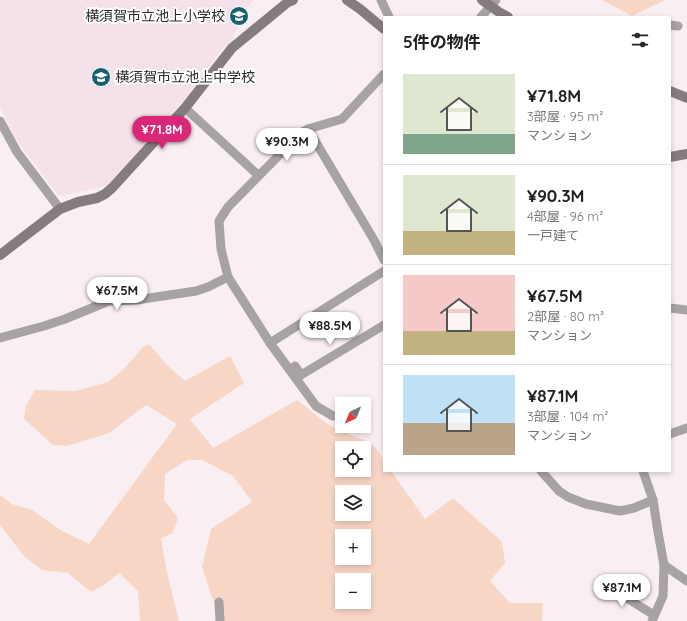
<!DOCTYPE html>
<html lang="ja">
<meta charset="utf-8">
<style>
:root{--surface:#fff;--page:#f6f6f6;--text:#202124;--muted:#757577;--line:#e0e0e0;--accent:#db2777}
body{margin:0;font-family:Quicksand,"Noto Sans JP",sans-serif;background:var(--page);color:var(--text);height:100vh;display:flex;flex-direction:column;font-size:15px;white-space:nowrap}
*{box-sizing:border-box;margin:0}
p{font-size:13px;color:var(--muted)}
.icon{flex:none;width:22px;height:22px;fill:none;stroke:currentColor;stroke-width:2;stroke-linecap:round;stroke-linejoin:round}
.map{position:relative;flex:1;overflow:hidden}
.drawer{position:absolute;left:383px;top:16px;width:288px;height:456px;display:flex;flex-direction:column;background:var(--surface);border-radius:0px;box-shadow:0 2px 6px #0003}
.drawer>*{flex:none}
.needle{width:26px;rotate:223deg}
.buttons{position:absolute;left:335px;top:397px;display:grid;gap:8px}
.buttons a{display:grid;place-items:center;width:36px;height:36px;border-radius:0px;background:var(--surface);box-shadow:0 2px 6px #0003;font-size:20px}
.price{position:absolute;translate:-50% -34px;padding:0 9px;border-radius:14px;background:#fff;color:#222;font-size:13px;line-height:26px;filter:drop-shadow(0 1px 2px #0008)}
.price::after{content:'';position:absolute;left:50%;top:24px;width:12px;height:9px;margin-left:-6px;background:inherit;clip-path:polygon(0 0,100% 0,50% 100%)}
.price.on{background:var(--accent);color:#fff}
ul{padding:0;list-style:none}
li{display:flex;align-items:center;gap:12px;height:100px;padding:0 20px}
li+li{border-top:1px solid var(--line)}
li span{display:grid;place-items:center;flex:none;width:112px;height:80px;border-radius:0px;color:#555}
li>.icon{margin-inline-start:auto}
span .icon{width:48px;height:48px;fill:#fffc;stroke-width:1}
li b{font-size:17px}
h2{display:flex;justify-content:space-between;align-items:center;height:48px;padding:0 20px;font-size:17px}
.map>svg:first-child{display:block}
.built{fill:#f4e1e9}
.green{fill:#f8d6c6;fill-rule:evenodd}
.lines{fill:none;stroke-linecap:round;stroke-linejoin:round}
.street{stroke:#a8a3a3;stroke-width:9}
.secondary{stroke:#857d7d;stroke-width:10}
.labels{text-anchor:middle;stroke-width:4;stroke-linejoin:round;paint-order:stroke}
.poi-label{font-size:14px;fill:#2f2b2d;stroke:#fff;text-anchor:end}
</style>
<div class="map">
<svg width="687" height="621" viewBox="0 0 687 621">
<rect width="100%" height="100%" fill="#f9eef2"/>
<polygon class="built" points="0,0 254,0 245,10 231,43 224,47 174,113 106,186 59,196 14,136 0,107"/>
<g class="green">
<polygon points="602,0 665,0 632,16"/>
<path d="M149 344 167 365 185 381 230 356 244 383 190 419 213 448 297 400C309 408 322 422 335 428 356 439 384 440 384 471H391L425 519 453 498 502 542 505 563 490 581 510 603H543L542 621H220L202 567 211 529 252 502 233 476 202 460H187L165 474 164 500 178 518 173 533 161 538 167 573 179 621H140L138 591 119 573 104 585 91 592 68 573 42 570 24 556 0 525V495L12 504 32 510 62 531 89 544 177 424 146 405 109 433 67 446 53 445 24 419 26 406 35 390 76 391 108 382 123 370 143 347ZM342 448H364V470H342ZM342 492H364V514H342ZM342 536H364V558H342ZM342 580H364V602H342Z"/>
</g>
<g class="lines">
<g class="street">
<polyline points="381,0 389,17"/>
<polyline points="481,17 496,0"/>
<polyline points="670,25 678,26"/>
<polyline points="185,108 258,175"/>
<polyline points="0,121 17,152 60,209"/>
<polyline points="308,129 374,240 384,260"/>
<polyline points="670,308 687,310"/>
<polyline points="0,338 44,326 65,319 109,301 136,300 196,291 208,287 228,277"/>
<polyline points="270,343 384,271"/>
<polyline points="295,366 301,375 384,325"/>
<polyline points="342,416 333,416 316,406 270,343 228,277 221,249 219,221 228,207 301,133 308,129 342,119 384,74"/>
<polyline points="670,434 687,428"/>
<polyline points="541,471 559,491 568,497 586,504 620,511 634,508 653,500"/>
<polyline points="643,471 653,500 658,532 664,565 663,596 652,621"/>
<polyline points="664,565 687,581"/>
<polyline points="601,582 654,615"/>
<polyline points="219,602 220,621"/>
</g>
<g class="secondary">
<polyline points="347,0 360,9 384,29"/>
<polyline points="482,0 499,12 508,17"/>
<polyline points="670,91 687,98"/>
<polyline points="670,157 687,154"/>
<polyline points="0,255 60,209 78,202 97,198 105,194 112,188 185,108 232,48 288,2 293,0"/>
</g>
</g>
<defs>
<symbol id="school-disc" viewBox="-11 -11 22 22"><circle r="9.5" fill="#17616e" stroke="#fff"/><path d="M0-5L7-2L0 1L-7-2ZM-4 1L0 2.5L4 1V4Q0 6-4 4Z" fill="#fff"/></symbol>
</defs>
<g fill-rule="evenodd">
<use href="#school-disc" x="228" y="5" width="22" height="22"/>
<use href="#school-disc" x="90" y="66" width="22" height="22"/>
</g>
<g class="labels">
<g class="poi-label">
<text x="225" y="21">横須賀市立池上小学校</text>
<text x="115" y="82" text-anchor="start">横須賀市立池上中学校</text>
</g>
</g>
</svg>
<div class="buttons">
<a><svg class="needle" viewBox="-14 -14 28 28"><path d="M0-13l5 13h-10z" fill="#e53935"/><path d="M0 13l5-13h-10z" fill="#757577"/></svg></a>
<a><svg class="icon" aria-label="locate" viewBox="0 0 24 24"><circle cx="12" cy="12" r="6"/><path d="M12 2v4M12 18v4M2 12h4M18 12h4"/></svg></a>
<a><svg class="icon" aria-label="layers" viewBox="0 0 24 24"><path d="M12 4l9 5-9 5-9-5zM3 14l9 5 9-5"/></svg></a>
<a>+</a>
<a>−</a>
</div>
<b class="price on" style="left:162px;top:150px">¥71.8M</b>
<b class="price" style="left:287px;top:162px">¥90.3M</b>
<b class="price" style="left:117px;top:311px">¥67.5M</b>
<b class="price" style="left:330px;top:346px">¥88.5M</b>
<b class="price" style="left:622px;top:608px">¥87.1M</b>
<section class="drawer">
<h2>5件の物件<svg class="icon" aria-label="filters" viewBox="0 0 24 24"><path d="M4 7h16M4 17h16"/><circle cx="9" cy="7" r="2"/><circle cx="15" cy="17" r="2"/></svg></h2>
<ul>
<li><span style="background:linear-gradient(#dfe7d0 75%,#7fa58c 0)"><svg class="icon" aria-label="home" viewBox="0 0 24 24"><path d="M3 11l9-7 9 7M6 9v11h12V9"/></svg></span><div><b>¥71.8M</b><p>3部屋 · 95 m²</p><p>マンション</p></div></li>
<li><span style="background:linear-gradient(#dfe7d0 70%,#c2b280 0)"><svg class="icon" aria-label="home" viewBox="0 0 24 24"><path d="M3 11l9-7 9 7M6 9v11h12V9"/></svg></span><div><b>¥90.3M</b><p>4部屋 · 96 m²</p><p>一戸建て</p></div></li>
<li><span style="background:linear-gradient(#f6c9c9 70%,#c2b280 0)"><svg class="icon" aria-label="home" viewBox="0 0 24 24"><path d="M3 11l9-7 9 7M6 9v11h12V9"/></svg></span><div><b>¥67.5M</b><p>2部屋 · 80 m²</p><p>マンション</p></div></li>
<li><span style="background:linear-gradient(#bfe0f5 60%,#b9a48a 0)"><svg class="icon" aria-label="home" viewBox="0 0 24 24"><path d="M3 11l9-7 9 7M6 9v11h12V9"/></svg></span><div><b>¥87.1M</b><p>3部屋 · 104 m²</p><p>マンション</p></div></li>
</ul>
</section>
</div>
